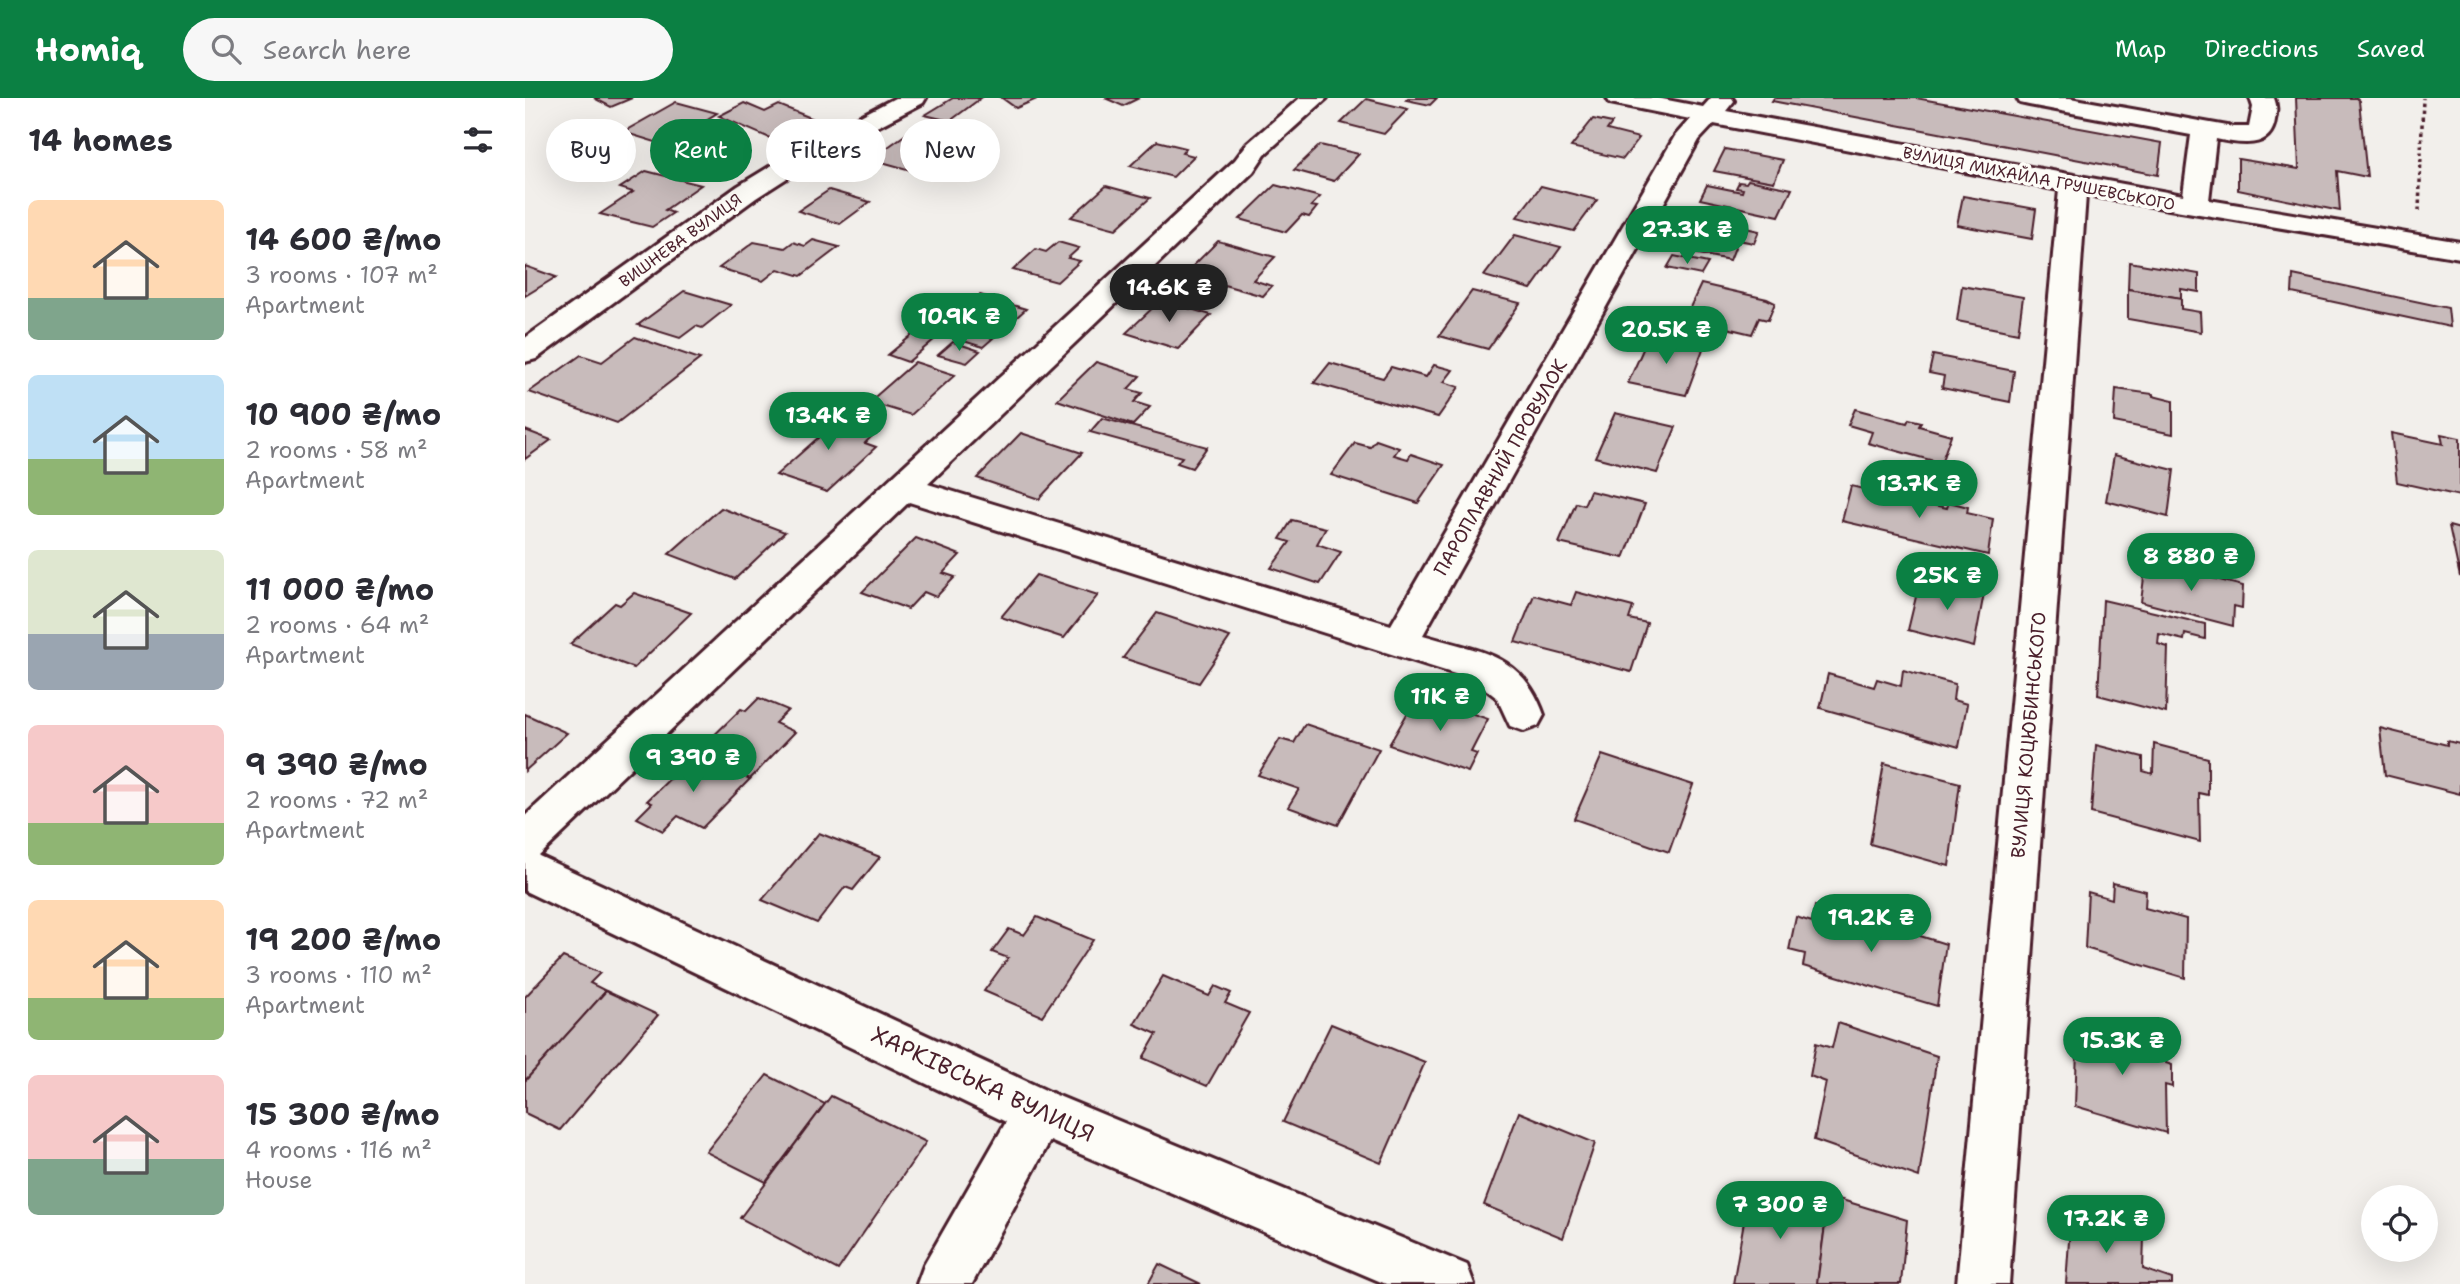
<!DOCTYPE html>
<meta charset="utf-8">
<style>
:root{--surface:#fff;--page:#f7f7f7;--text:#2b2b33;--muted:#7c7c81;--accent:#0b8043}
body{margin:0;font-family:"Shantell Sans",sans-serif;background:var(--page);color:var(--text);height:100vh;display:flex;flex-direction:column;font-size:26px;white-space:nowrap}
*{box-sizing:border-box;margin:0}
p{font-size:23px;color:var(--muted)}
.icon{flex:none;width:38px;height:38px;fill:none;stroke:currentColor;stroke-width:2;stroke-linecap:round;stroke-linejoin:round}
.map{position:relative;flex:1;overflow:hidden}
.sheet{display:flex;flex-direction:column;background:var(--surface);width:525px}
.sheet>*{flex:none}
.banner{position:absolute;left:21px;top:21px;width:665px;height:63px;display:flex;gap:14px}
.tools{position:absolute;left:1836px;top:1087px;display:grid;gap:14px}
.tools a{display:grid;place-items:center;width:77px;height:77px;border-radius:50%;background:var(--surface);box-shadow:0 7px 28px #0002;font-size:35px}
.price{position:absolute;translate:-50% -60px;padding:0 16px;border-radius:24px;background:var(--accent);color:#fff;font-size:23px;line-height:46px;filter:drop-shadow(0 2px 4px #0008)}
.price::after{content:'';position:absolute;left:50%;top:42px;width:21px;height:16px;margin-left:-10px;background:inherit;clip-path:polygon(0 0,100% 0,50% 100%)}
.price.on{background:#222;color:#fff}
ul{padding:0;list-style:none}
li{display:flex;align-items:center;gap:21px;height:175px;padding:0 28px}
li span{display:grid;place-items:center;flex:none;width:196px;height:140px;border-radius:10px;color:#555}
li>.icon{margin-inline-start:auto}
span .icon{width:84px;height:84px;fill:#fffc;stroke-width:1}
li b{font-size:30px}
h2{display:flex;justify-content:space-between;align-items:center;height:84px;padding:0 28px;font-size:30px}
.chip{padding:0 24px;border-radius:32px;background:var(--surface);box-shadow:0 7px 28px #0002;font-size:24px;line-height:63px}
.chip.on{background:var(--accent);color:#fff}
header{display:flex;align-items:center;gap:42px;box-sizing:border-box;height:98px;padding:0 35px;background:var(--accent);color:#fff}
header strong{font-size:33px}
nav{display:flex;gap:38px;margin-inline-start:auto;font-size:24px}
.search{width:490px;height:63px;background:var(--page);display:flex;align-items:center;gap:18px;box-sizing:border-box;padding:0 24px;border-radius:38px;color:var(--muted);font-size:26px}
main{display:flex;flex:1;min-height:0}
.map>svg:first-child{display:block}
.building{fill:#c8bbbb;stroke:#4a1f2b;stroke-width:2}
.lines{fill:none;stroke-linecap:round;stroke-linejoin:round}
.minor-casing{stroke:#4a1f2b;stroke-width:6}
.path{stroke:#4a1f2b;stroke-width:3.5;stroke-dasharray:3.5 3.5;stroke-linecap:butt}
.minor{fill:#fdfcf7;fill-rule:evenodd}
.labels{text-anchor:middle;stroke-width:7;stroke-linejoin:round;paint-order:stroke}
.far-street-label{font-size:16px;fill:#4a1f2b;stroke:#fdfcf7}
.street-label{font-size:19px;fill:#4a1f2b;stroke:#fdfcf7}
.near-street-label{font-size:23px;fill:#4a1f2b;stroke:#fdfcf7}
</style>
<header>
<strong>Homiq</strong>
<div class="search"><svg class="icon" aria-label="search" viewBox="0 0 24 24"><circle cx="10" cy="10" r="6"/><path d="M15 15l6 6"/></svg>Search here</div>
<nav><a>Map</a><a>Directions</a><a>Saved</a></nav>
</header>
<main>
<section class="sheet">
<h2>14 homes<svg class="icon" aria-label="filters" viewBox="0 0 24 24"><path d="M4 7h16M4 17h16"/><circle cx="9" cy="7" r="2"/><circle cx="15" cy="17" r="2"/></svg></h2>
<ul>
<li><span style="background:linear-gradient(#ffd9b3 70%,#7fa58c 0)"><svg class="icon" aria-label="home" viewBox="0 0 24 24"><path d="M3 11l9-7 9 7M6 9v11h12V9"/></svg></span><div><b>14 600 ₴/mo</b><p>3 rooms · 107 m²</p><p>Apartment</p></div></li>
<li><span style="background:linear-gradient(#bfe0f5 60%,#8fb573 0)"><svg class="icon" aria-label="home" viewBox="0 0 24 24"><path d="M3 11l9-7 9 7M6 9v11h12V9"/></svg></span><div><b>10 900 ₴/mo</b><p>2 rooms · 58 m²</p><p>Apartment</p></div></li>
<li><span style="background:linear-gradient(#dfe7d0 60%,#9aa5b1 0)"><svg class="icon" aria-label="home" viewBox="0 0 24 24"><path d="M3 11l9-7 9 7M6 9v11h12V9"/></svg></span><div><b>11 000 ₴/mo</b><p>2 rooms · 64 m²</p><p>Apartment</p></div></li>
<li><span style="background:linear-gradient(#f6c9c9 70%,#8fb573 0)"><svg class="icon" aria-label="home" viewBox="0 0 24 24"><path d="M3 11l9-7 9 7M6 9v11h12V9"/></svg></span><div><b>9 390 ₴/mo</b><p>2 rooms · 72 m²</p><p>Apartment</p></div></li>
<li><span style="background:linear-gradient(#ffd9b3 70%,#8fb573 0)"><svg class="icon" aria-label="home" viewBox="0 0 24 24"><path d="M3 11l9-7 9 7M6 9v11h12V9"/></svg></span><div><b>19 200 ₴/mo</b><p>3 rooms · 110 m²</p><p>Apartment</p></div></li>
<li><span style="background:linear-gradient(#f6c9c9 60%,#7fa58c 0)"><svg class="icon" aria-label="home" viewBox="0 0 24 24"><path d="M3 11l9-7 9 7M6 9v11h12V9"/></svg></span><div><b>15 300 ₴/mo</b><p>4 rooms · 116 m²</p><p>House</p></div></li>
</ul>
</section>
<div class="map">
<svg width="1935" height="1186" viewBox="0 0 1935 1186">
<rect width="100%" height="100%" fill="#f2efeb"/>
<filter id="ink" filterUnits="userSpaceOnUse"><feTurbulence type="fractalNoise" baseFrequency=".0143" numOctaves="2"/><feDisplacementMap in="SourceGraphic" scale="14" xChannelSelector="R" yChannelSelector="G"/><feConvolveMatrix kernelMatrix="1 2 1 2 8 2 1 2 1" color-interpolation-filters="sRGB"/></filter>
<g filter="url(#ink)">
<g class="building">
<polygon points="69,0 107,0 86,9"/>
<polygon points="428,0 456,0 425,23 400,17"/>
<polygon points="477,0 514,0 491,10"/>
<polygon points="580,0 614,0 598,8"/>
<polygon points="883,0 912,0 905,7 881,2"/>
<polygon points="1249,0 1391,0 1637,45 1633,77 1247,3"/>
<polygon points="1771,0 1831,0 1834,3 1842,79 1812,73 1815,113 1713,92 1713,61 1774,71"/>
<polygon points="841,1 883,11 859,36 816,25"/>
<polygon points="151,4 192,15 140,47 98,34"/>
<polygon points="219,5 240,14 254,7 286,20 247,41 194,18"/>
<polygon points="1068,21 1087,25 1082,32 1114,40 1098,61 1046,49"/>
<polygon points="384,34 417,43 406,51 414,53 389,73 346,61"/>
<polygon points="632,43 661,50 657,55 669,58 648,79 605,68"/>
<polygon points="795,47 834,56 809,83 769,72"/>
<polygon points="1200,51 1258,62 1249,84 1189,73"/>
<polygon points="121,73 176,87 140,112 148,115 127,129 75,116 108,94 95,90"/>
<polygon points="1223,82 1267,91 1254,118 1175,101 1182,87 1217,94 1218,91 1211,90 1214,84 1221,85"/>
<polygon points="750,87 795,99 786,108 792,109 784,119 777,117 761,134 715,121"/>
<polygon points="581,88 625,100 591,131 546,119"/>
<polygon points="1016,88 1072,102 1049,133 992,119"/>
<polygon points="304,92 345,104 315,126 273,113"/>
<polygon points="1438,98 1511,111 1507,141 1432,127"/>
<polygon points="1171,122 1190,123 1234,133 1229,145 1213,142 1205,162 1158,153"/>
<polygon points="990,137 1036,149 1006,191 959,178"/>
<polygon points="288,142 314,149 276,178 253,171 238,183 194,170 229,144 260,150 268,144 280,148"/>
<polygon points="693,143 750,159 728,182 747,188 738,198 660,176"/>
<polygon points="533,144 554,150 543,160 555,163 532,184 488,172 511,151 521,154"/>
<polygon points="1149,158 1183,165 1176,177 1142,170"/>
<polygon points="1604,164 1674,176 1674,194 1656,191 1656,200 1603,191"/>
<polygon points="0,168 31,179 0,198"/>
<polygon points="1768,177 1923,210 1925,229 1767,195"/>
<polygon points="1176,186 1242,201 1250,205 1243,222 1234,220 1227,236 1160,220"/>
<polygon points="1437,188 1498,199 1493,235 1432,223"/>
<polygon points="1603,191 1656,200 1656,211 1675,214 1676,234 1603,221"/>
<polygon points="159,193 206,207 177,230 171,228 155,240 113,227"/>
<polygon points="947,193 995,205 963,251 914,238"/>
<polygon points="455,197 501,211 458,249 412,235"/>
<polygon points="636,202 686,217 653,251 601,235"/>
<polygon points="392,233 411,240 383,264 363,257"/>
<polygon points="110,239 175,261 92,325 4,294 56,257 77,264"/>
<polygon points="1123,240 1178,251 1161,297 1103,285"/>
<polygon points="428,244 455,253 442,265 413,257"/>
<polygon points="1408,257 1489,273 1485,304 1417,290 1419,278 1404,275"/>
<polygon points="390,264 430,277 386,317 344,304"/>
<polygon points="571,264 615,278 603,291 617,295 609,304 625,309 608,327 532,302"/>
<polygon points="805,265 858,280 866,269 901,279 909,267 928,272 919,284 934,289 913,319 789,285"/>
<polygon points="1591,291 1628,296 1628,298 1648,303 1648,336 1589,324"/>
<polygon points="1330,311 1382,325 1384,321 1396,324 1394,328 1426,337 1416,365 1343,345 1347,334 1323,327"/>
<polygon points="284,313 351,334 340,345 351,349 302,394 251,377 295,338 267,328"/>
<polygon points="1090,315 1151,329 1132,375 1070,359"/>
<polygon points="577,320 682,349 667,370 652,365 657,359 565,334"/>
<polygon points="0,332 26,342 0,361"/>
<polygon points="496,335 557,355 514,401 452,380"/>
<polygon points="1866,335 1918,346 1916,336 1935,340 1935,398 1872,384"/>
<polygon points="851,342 874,350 869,357 883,361 886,356 919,367 893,405 806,377 830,345 845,349"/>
<polygon points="1589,357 1649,372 1643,419 1581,403"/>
<polygon points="1326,388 1422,410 1424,404 1443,409 1442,415 1468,421 1463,457 1317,423"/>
<polygon points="1065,393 1120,406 1099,460 1034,445 1051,405 1059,407"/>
<polygon points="196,410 260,434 210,481 144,456"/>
<polygon points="767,422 801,430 792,446 816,454 795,486 746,470 765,444 755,441"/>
<polygon points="1924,428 1935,431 1935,479"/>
<polygon points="391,440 435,457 418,475 430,479 411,499 399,494 383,511 337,494"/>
<polygon points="1621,463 1718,488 1717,510 1709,508 1708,528 1616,504"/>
<polygon points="511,477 573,497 539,540 476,519"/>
<polygon points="1396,478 1459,495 1449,549 1383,532"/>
<polygon points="1051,494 1108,509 1104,521 1122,525 1106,574 990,544 1009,497 1046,507"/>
<polygon points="109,495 166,515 109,570 45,546 90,505 95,507"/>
<polygon points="1578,502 1680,526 1680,541 1660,536 1659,542 1634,536 1633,546 1643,549 1641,615 1573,597"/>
<polygon points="632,515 705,539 674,585 598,560"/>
<polygon points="1378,572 1430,586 1428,602 1442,606 1434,649 1295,610 1303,576 1349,589 1352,581 1376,588"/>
<polygon points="893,597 963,621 946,654 952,656 943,674 864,647"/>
<polygon points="234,600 263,612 250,625 270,634 225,681 170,656 216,611 221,613"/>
<polygon points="0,616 42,635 0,673"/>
<polygon points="780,626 854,651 813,727 763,709 774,691 733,677 755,641 769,645"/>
<polygon points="1855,630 1922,647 1922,643 1935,646 1935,696 1860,677"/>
<polygon points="1629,646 1683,660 1683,697 1674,695 1675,744 1566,715 1571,647 1618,659 1618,673 1628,676"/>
<polygon points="170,656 225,681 177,730 153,718 138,733 112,720 127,705 122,703"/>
<polygon points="1077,657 1168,687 1144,754 1049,721"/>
<polygon points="1359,665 1435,685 1424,768 1345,746"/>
<polygon points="294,735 355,759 328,792 320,789 292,825 237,802"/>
<polygon points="1588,785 1621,793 1620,810 1661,821 1660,880 1560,850 1563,794 1587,801"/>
<polygon points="1290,808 1361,829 1362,825 1393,833 1392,837 1421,846 1412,908 1278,868 1280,856 1264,852 1271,819 1287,824"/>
<polygon points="512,819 568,842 517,918 459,893 483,860 467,854 484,831 499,837"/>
<polygon points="38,859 75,875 65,885 81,893 0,983 0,899"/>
<polygon points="638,878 684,898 690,888 706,895 700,905 724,915 682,988 618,960 632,936 609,926"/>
<polygon points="81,893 133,917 35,1032 0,1015 0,983"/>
<polygon points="1553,923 1641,949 1641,965 1647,967 1647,989 1640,987 1641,1035 1550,1008"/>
<polygon points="1313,925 1412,958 1394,1079 1289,1042 1301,984 1285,978 1291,945 1307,950"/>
<polygon points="806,926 900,964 856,1065 758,1024"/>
<polygon points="242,977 300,1006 241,1084 181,1054"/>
<polygon points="306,998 401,1044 313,1172 215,1120"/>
<polygon points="994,1014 1070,1045 1038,1140 959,1107"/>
<polygon points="1225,1089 1302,1113 1292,1186 1208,1186"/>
<polygon points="1291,1094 1382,1122 1376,1186 1292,1186 1302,1113 1289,1110"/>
<polygon points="1546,1114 1619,1139 1618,1171 1647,1181 1647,1186 1541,1186"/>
<polygon points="634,1166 676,1186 623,1186"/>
</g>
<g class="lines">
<defs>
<g id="minor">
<polygon points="370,0 401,0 398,5 298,57 231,100 11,261 0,264 0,240 213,88 280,47"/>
<path d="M775 0H802L740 56 728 74 403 386 866 527 1150 38 1165 21 1085 5 1082 0H1132L1178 9 1186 0H1207L1209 3 1201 13 1658 97 1666 37 1504 7 1495 5 1492 0H1545L1708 29H1724L1728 9 1725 0H1749C1752 8 1752 13 1750 22 1746 52 1714 46 1691 41L1684 102 1935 144V160L1561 97 1484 1186H1432L1534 92 1189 26 1174 42 898 537C954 554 997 554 1019 617L1013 628 999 633 985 628 972 600 949 582 384 404 14 758 531 997 942 1167 949 1186H861L525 1043 447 1186H392L399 1167 481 1024 0 793V718L710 62 722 46Z"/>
</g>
</defs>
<use href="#minor" class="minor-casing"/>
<polyline class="path" points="1894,113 1898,0"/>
<use href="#minor" class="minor"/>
</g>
</g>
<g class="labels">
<g class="far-street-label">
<text transform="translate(1514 80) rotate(11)" y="6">ВУЛИЦЯ МИХАЙЛА ГРУШЕВСЬКОГО</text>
<text transform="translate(155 142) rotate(-36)" y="6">ВИШНЕВА ВУЛИЦЯ</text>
</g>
<g class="street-label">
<text transform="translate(975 369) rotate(-60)" y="7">ПАРОПЛАВНИЙ ПРОВУЛОК</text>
<text transform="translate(1503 637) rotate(-85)" y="7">ВУЛИЦЯ КОЦЮБИНСЬКОГО</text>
</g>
<g class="near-street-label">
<text transform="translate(458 986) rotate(25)" y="8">ХАРКІВСЬКА ВУЛИЦЯ</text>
</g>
</g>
</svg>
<div class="tools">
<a><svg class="icon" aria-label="locate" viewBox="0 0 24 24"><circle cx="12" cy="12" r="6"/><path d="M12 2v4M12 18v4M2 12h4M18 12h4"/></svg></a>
</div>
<b class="price" style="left:1162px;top:168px">27.3K ₴</b>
<b class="price on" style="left:644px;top:226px">14.6K ₴</b>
<b class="price" style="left:434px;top:255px">10.9K ₴</b>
<b class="price" style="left:1141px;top:268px">20.5K ₴</b>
<b class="price" style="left:303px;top:354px">13.4K ₴</b>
<b class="price" style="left:1394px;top:422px">13.7K ₴</b>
<b class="price" style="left:1666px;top:495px">8 880 ₴</b>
<b class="price" style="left:1422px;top:514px">25K ₴</b>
<b class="price" style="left:915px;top:635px">11K ₴</b>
<b class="price" style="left:168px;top:696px">9 390 ₴</b>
<b class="price" style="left:1346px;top:856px">19.2K ₴</b>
<b class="price" style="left:1597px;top:979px">15.3K ₴</b>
<b class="price" style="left:1255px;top:1143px">7 300 ₴</b>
<b class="price" style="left:1581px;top:1157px">17.2K ₴</b>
<div class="banner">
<a class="chip">Buy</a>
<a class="chip on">Rent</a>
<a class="chip">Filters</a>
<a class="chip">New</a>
</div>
</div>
</main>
